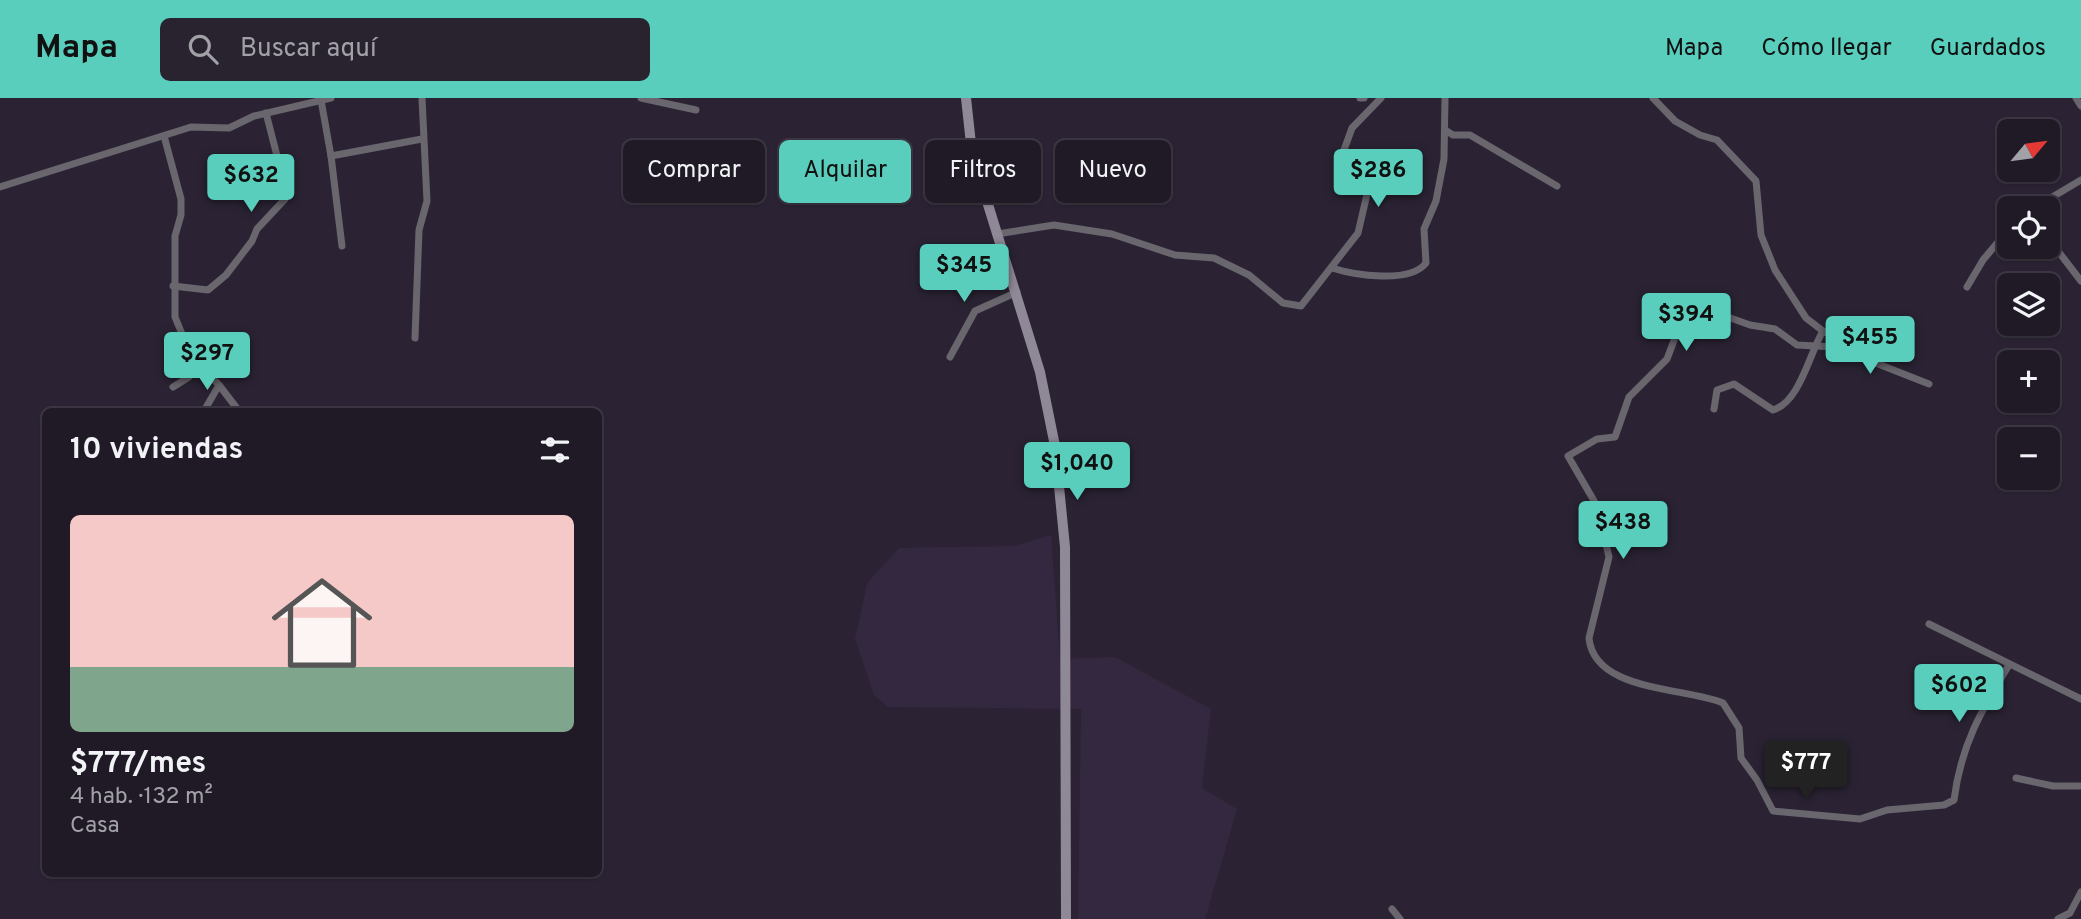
<!DOCTYPE html>
<html lang="es">
<meta charset="utf-8">
<style>
:root{--surface:#201a27;--page:#28232f;--text:#f1f3f6;--muted:#a2a1a7;--line:#3d3844;--accent:#5acebd}
body{margin:0;font-family:Overpass,sans-serif;background:var(--page);color:var(--text);height:100vh;display:flex;flex-direction:column;font-size:26px;white-space:nowrap}
*{box-sizing:border-box;margin:0}
p{font-size:23px;color:var(--muted)}
.icon{flex:none;width:38px;height:38px;fill:none;stroke:currentColor;stroke-width:2;stroke-linecap:round;stroke-linejoin:round}
.map{position:relative;flex:1;overflow:hidden}
.side{position:absolute;left:42px;top:310px;width:560px;height:469px;display:flex;flex-direction:column;background:var(--surface);border-radius:10px;box-shadow:0 2px 5px #0004,0 0 0 2px var(--line)}
.side>*{flex:none}
.banner{position:absolute;left:623px;top:42px;width:665px;height:63px;display:flex;gap:14px}
.needle{width:46px;rotate:61deg}
.tools{position:absolute;left:1997px;top:21px;display:grid;gap:14px}
.tools a{display:grid;place-items:center;width:63px;height:63px;border-radius:10px;background:var(--surface);box-shadow:0 2px 5px #0004,0 0 0 2px var(--line);font-size:35px}
.price{position:absolute;translate:-50% -60px;padding:0 16px;border-radius:7px;background:var(--accent);color:#111;font-size:23px;line-height:46px;filter:drop-shadow(0 2px 4px #0008)}
.price::after{content:'';position:absolute;left:50%;top:42px;width:21px;height:16px;margin-left:-10px;background:inherit;clip-path:polygon(0 0,100% 0,50% 100%)}
.price.selected{background:#222;color:#fff}
ul{padding:0;list-style:none}
li{display:grid;align-content:center;gap:14px;height:371px;padding:0 28px}
li span{display:grid;place-items:center;height:217px;border-radius:10px;color:#555}
li>.icon{margin-inline-start:auto}
span .icon{width:126px;height:126px;fill:#fffc;stroke-width:1}
li b{font-size:30px}
h2{display:flex;justify-content:space-between;align-items:center;height:84px;padding:0 28px;font-size:30px}
.pill{padding:0 24px;border-radius:10px;background:var(--surface);box-shadow:0 2px 5px #0004,0 0 0 2px var(--line);font-size:24px;line-height:63px}
.pill.selected{background:var(--accent);color:#111}
header{display:flex;align-items:center;gap:42px;box-sizing:border-box;height:98px;padding:0 35px;background:var(--accent);color:#111}
header strong{font-size:33px}
nav{display:flex;gap:38px;margin-inline-start:auto;font-size:24px}
.search{width:490px;height:63px;background:var(--page);display:flex;align-items:center;gap:18px;box-sizing:border-box;padding:0 24px;border-radius:10px;color:var(--muted);font-size:26px}
.map>svg:first-child{display:block}
.built{fill:#33283f}
.lines{fill:none;stroke-linecap:round;stroke-linejoin:round}
.minor{stroke:#69666e;stroke-width:7}
.secondary{stroke:#8f8997;stroke-width:10}
</style>
<header>
<strong>Mapa</strong>
<div class="search"><svg class="icon" aria-label="search" viewBox="0 0 24 24"><circle cx="10" cy="10" r="6"/><path d="M15 15l6 6"/></svg>Buscar aquí</div>
<nav><a>Mapa</a><a>Cómo llegar</a><a>Guardados</a></nav>
</header>
<div class="map">
<svg width="2081" height="821" viewBox="0 0 2081 821">
<rect width="100%" height="100%" fill="#2b2334"/>
<polygon class="built" points="1051,437 1060,561 1115,559 1211,611 1202,690 1237,711 1205,821 1078,821 1081,611 888,609 874,597 855,541 867,485 899,450 1014,448"/>
<g class="lines">
<g class="minor">
<polyline points="641,0 696,12"/>
<polyline points="1360,0 1364,0"/>
<polyline points="1653,0 1675,23 1700,37 1717,42 1756,83 1761,137 1775,172 1806,220 1823,233 1852,247 1852,256"/>
<polyline points="2076,0 2081,8"/>
<polyline points="321,2 331,58 342,148"/>
<polyline points="1445,32 1453,37 1470,37 1557,88"/>
<polyline points="164,38 181,101 181,117 175,138 175,219 192,260 193,271 189,279 173,289"/>
<polyline points="331,58 422,41"/>
<polyline points="0,89 191,29 229,30 254,18 331,0"/>
<polyline points="2034,110 2081,82"/>
<polyline points="997,136 1054,127 1112,136 1175,157 1214,160 1249,177 1283,205 1301,208 1358,135 1372,75 1369,69 1350,63 1344,52 1352,30 1381,0"/>
<polyline points="2048,140 2081,183"/>
<path d="M1332 170C1354 177 1410 186 1426 165L1424 131 1436 103 1444 61 1445 0"/>
<polyline points="173,188 208,192 226,177 252,143 257,131 285,101 285,89 266,15"/>
<polyline points="1967,189 1983,162 2009,131"/>
<polyline points="415,240 419,132 427,103 422,0"/>
<polyline points="950,259 975,213 1017,194"/>
<polyline points="193,260 219,287 239,313"/>
<path d="M1929 286 1835 249 1797 247 1775 231 1750 227 1711 213 1681 224 1667 261 1629 299 1615 339 1597 341 1568 358 1597 408 1609 459 1589 540C1594 594 1685 589 1723 605L1739 630 1741 660 1757 682 1773 713 1860 721 1887 712 1944 707 1954 702C1961 647 1981 613 2009 567"/>
<path d="M1714 311 1717 292 1734 286 1773 312C1800 304 1809 256 1823 233"/>
<polyline points="204,313 219,287"/>
<polyline points="1929,526 2081,601"/>
<polyline points="2016,680 2053,688 2081,688"/>
<polyline points="1392,811 1400,821"/>
<polyline points="2058,821 2070,815 2081,794"/>
</g>
<polyline class="secondary" points="966,0 972,55 1040,274 1055,348 1065,449 1066,821"/>
</g>
</svg>
<div class="tools">
<a><svg class="needle" viewBox="-14 -14 28 28"><path d="M0-13l5 13h-10z" fill="#e53935"/><path d="M0 13l5-13h-10z" fill="#a2a1a7"/></svg></a>
<a><svg class="icon" aria-label="locate" viewBox="0 0 24 24"><circle cx="12" cy="12" r="6"/><path d="M12 2v4M12 18v4M2 12h4M18 12h4"/></svg></a>
<a><svg class="icon" aria-label="layers" viewBox="0 0 24 24"><path d="M12 4l9 5-9 5-9-5zM3 14l9 5 9-5"/></svg></a>
<a>+</a>
<a>−</a>
</div>
<b class="price" style="left:1378px;top:111px">$286</b>
<b class="price" style="left:251px;top:116px">$632</b>
<b class="price" style="left:964px;top:206px">$345</b>
<b class="price" style="left:1686px;top:255px">$394</b>
<b class="price" style="left:1870px;top:278px">$455</b>
<b class="price" style="left:207px;top:294px">$297</b>
<b class="price" style="left:1077px;top:404px">$1,040</b>
<b class="price" style="left:1623px;top:463px">$438</b>
<b class="price" style="left:1959px;top:626px">$602</b>
<b class="price selected" style="left:1806px;top:703px">$777</b>
<div class="banner">
<a class="pill">Comprar</a>
<a class="pill selected">Alquilar</a>
<a class="pill">Filtros</a>
<a class="pill">Nuevo</a>
</div>
<section class="side">
<h2>10 viviendas<svg class="icon" aria-label="filters" viewBox="0 0 24 24"><path d="M4 7h16M4 17h16"/><circle cx="9" cy="7" r="2"/><circle cx="15" cy="17" r="2"/></svg></h2>
<ul>
<li><span style="background:linear-gradient(#f6c9c9 70%,#7fa58c 0)"><svg class="icon" aria-label="home" viewBox="0 0 24 24"><path d="M3 11l9-7 9 7M6 9v11h12V9"/></svg></span><div><b>$777/mes</b><p>4 hab. · 132 m²</p><p>Casa</p></div></li>
</ul>
</section>
</div>
